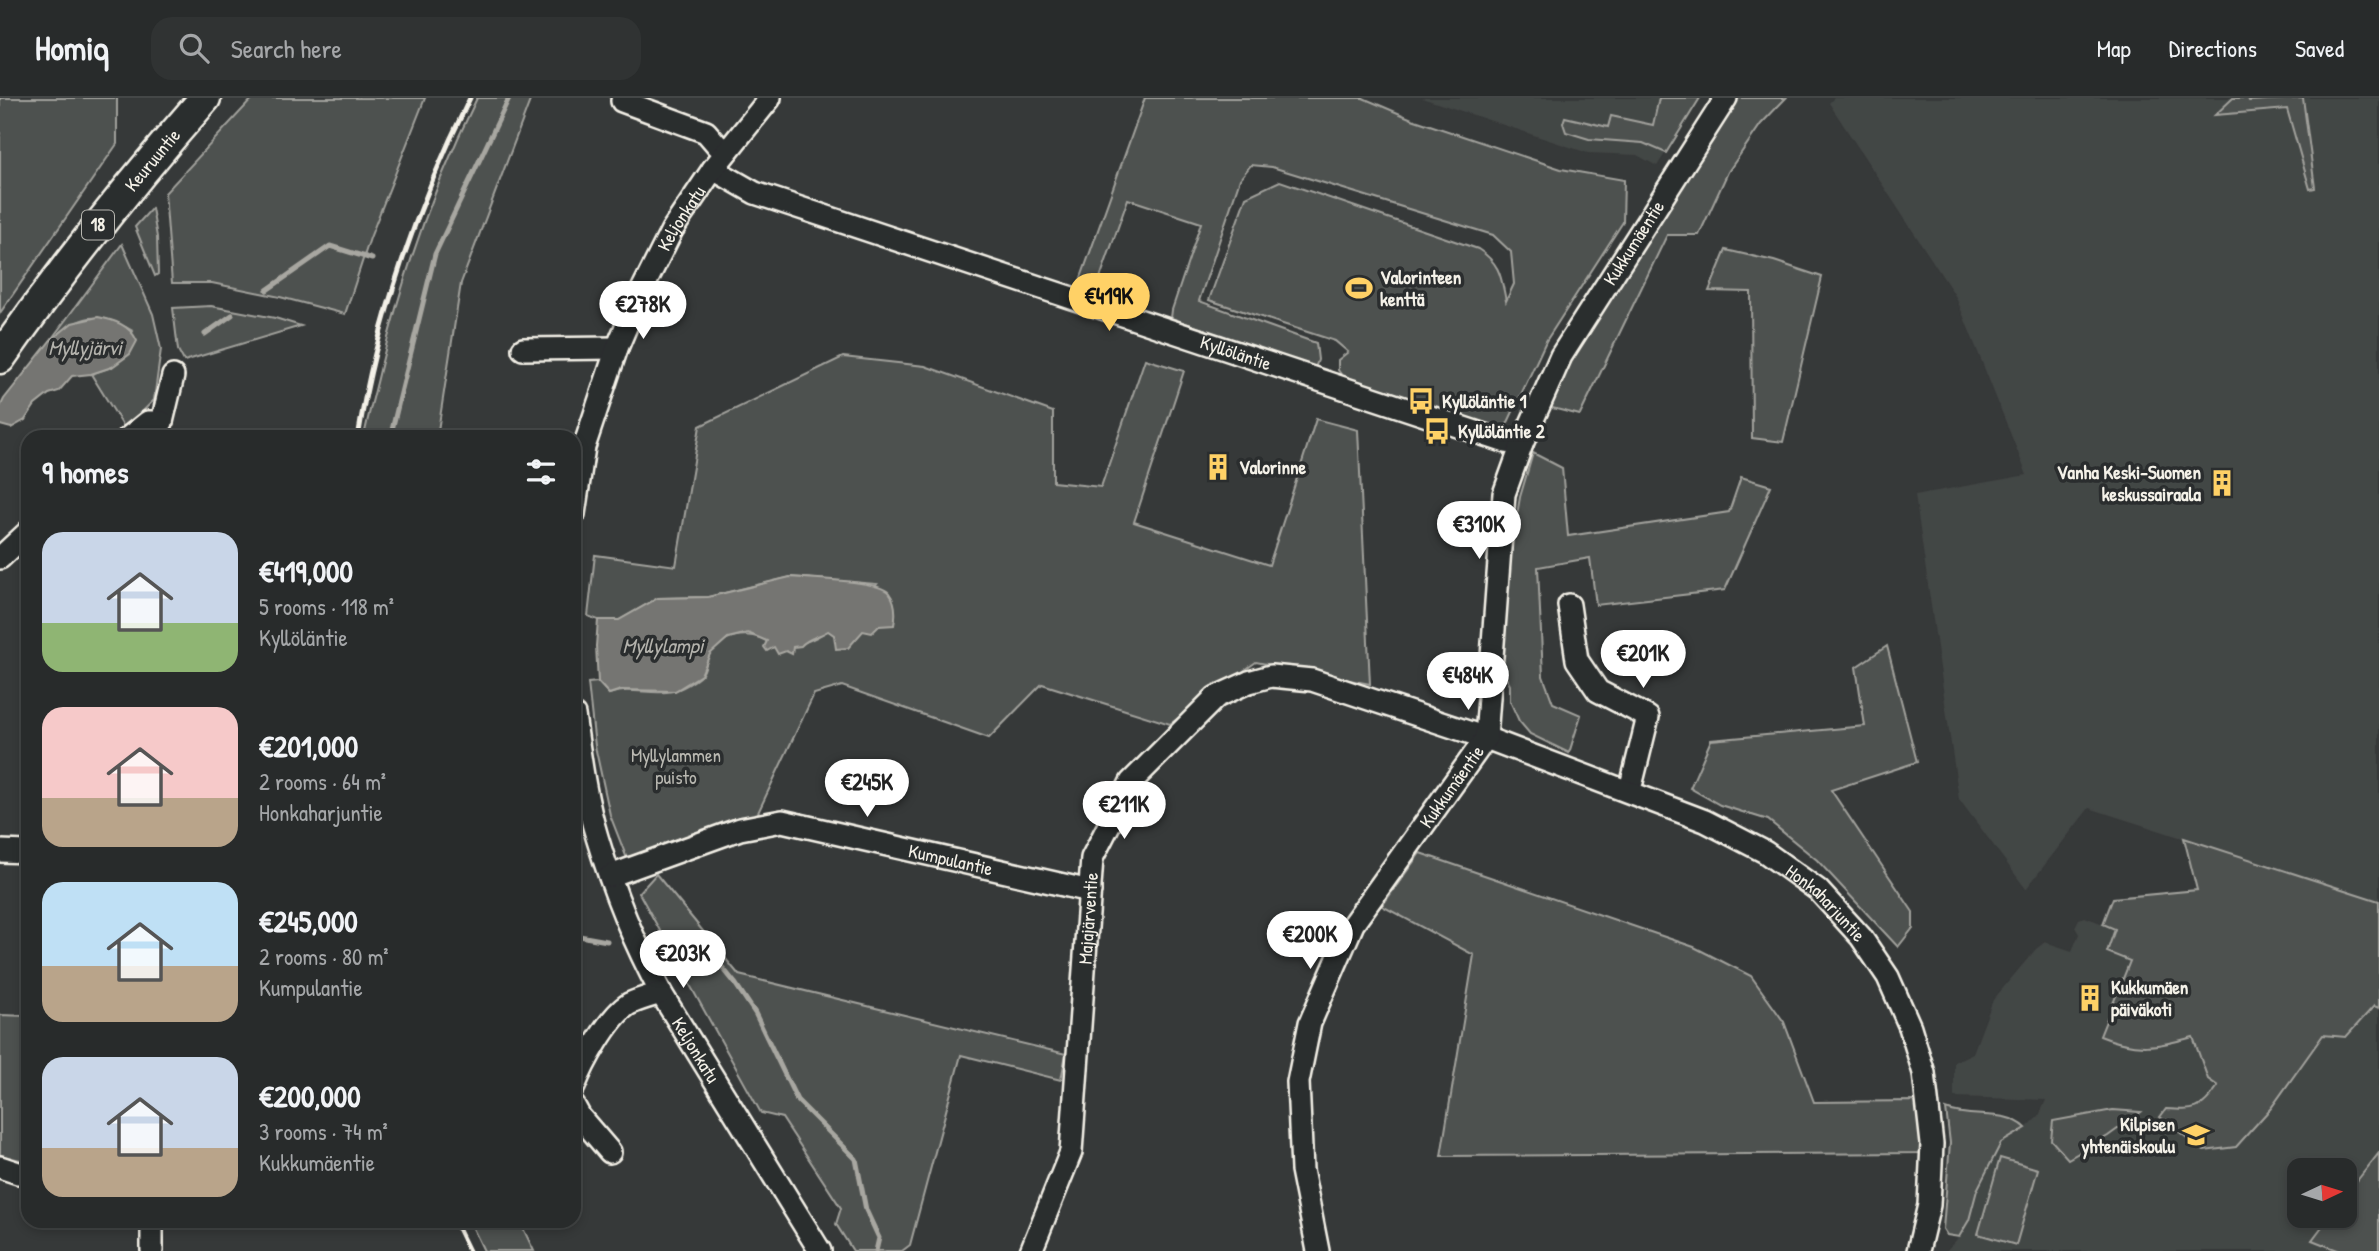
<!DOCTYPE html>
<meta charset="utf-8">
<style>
:root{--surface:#282b2b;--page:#303333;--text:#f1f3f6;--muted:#a5a7a9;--line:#444747;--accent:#ffd166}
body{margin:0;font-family:"Patrick Hand",sans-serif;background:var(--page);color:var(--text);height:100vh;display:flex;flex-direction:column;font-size:26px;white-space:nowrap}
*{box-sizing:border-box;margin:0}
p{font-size:23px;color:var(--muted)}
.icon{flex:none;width:38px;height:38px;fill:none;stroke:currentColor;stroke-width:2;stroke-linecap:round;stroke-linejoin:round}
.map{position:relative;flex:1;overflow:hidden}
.sheet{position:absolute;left:21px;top:332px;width:560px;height:798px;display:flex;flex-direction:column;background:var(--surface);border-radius:21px;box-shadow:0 4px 10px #0003,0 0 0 2px var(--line)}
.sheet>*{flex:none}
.needle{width:46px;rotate:86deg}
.fabs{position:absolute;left:2287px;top:1060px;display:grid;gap:14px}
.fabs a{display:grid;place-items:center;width:70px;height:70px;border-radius:14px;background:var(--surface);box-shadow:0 4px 10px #0003,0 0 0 2px var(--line);font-size:35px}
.price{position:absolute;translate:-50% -60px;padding:0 16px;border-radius:24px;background:#fff;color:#222;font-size:23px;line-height:46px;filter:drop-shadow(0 2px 4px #0008)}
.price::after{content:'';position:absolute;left:50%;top:42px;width:21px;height:16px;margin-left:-10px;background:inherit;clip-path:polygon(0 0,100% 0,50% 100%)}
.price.on{background:var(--accent);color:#111}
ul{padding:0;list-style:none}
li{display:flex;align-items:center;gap:21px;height:175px;padding:0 21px}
li span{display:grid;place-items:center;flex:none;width:196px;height:140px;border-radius:21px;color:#555}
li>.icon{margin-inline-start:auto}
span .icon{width:84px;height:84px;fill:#fffc;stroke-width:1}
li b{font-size:30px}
h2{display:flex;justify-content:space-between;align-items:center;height:84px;padding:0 21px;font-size:30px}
header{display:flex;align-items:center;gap:42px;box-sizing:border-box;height:98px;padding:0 35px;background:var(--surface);border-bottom:2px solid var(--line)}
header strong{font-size:33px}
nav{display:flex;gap:38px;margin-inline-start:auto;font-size:24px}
.search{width:490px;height:63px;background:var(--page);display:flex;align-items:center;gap:18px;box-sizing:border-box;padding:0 24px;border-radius:21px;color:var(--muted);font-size:26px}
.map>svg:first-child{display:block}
.built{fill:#434645;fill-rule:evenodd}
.green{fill:#4e514f;stroke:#a1a19c;stroke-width:2}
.water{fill:#757572;stroke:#a8a7a1;stroke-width:2}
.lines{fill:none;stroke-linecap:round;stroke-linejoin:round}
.stream{stroke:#a8a7a1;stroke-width:5}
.minor-casing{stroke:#f4f1e8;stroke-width:26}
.highway-casing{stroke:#f4f1e8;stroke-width:35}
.minor{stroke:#2a2d2e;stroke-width:21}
.highway{stroke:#2a2d2e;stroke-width:30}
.rail{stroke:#f4f1e8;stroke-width:5}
.labels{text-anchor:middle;stroke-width:7;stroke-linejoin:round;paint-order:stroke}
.shield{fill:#2a2d2e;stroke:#b7b6b0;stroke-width:2}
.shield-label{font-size:18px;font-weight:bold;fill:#f4f1e8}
.street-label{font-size:19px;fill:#f4f1e8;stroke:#2a2d2e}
.poi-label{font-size:19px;font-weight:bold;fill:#f4f1e8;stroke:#2a2d2e;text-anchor:start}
.park-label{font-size:19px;fill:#bab9b2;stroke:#2a2d2e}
.water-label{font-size:21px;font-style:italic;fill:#b4b3ad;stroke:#2a2d2e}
</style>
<header>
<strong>Homiq</strong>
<div class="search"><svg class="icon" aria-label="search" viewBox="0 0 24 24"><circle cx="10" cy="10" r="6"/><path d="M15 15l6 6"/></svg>Search here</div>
<nav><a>Map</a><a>Directions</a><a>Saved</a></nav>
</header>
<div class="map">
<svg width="2379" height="1153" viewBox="0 0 2379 1153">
<rect width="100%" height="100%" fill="#363939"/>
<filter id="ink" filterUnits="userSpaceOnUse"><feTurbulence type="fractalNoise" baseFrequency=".0143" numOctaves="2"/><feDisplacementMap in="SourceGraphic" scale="14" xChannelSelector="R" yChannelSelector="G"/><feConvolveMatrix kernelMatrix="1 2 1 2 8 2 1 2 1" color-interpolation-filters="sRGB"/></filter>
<g filter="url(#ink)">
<g class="built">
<polygon points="1422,0 1700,0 1657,68 1637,57 1588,55"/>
<polygon points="1834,0 2379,0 2379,803 2089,710 2026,791 1959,701 1915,397 2027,377 1956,199 1829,5"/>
<path d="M2113 800 2271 1009 2323 936 2374 907 2379 910V1153H1946L1959 1139 1969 1122 1977 1092 2001 1045 2026 1030 2039 1018 2046 1002 1954 999V964L1973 955 1993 902 2036 851 2045 844 2072 853 2079 836 2075 829 2079 821 2085 819 2103 826ZM2300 1073H2345V1118H2300Z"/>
</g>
<g class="green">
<polygon points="0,0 117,0 117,46 0,215"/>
<polygon points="253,0 425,0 370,140 345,216 280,199 212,185 172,185 165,95"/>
<path d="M477 0H531L461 185 437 339H364C368 317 375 294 380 272 402 178 434 87 477 0Z"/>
<path d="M1145 0H1363L1412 21 1561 71 1624 82 1623 124 1546 243 1504 333 1344 281 1338 272V262L1348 254 1335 243 1209 202 1246 99 1280 83 1478 151C1501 166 1501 179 1506 203L1514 186 1511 154 1493 137 1272 69 1251 67 1240 81 1199 203 1316 245 1318 262 1315 270 1171 220 1172 212 1201 125 1128 101 1094 197 1077 191Z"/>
<polygon points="1659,0 1700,0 1666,55 1643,45 1589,41 1566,34 1563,25 1565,19 1608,29 1611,18 1653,27"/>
<polygon points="1737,0 1786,0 1761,26 1728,74 1699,137 1667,137 1580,317 1552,310 1551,296 1570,259"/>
<polygon points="2233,0 2248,0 2249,3 2303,0 2315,90 2310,91 2287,11 2215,17"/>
<polygon points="152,110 157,139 158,176 155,178 135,129"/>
<path d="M122 146 153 216 161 251 154 302 125 331 91 276 112 269 133 233C96 212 82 216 50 243Z"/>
<polygon points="1726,152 1774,163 1822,179 1783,344 1752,340 1751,194 1709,193"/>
<polygon points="211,208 275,220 301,228 184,263 178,252 173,210"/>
<path d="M843 259 925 268 1053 314V384L1101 389 1145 261 1184 273 1134 424 1269 467 1316 321 1358 332 1370 586 1256 564 1170 626 1042 586 989 640 842 588 814 596 756 719 642 759 626 758 610 717 595 648 588 585 598 584 609 596C630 588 652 598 673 593 680 592 697 582 701 577 706 572 706 563 709 557 724 534 755 531 774 549 794 549 812 544 828 532L834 537 877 486 791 479 708 499 658 500 619 522H598L588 518 595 457 676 468 700 328Z"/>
<polygon points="1533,355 1562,370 1568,438 1729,414 1741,379 1771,388 1725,492 1596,507 1590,460 1538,469 1543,578 1553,605 1581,617 1569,655 1530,636 1519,623 1510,603 1510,587 1501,570 1504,494 1520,399"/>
<polygon points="1887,548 1917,664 1831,692 1913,814 1913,830 1898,849 1817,762 1768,722 1720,707 1690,690 1711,642 1865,628 1856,569"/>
<path d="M2184 740 2379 803V910L2374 908 2346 939 2323 937 2271 1010 2236 1049 2204 1053 2160 1019 2166 1011C2195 1013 2201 1013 2218 988L2208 981 2193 939C2157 949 2136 953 2100 938L2130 863 2107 854 2115 831 2103 826 2113 800 2197 792Z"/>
<polygon points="1420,755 1694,849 1751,878 1784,924 1814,1004 1919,1003 1925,1055 1441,1058 1474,857 1382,808"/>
<polygon points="656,776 739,877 1066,956 1061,982 961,957 910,1147 902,1153 853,1153 836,1126 841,1110 782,1020 761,1015 639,795"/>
<polygon points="0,917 28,918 28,1064 0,1057"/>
<path d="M1946 1011C1972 1022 2005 1010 2026 1030L2001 1045 1977 1092 1969 1122 1959 1139 1947 1137 1943 1131 1950 1045Z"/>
<polygon points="2113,1012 2141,1014 2108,1038 2068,1061 2051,1042 2053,1023"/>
<polygon points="2379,1055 2379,1153 2340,1153 2312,1142 2330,1118 2345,1118 2345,1098"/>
<polygon points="2000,1060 2038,1071 2016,1147 1978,1136"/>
<polygon points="470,1124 520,1124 534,1153 484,1153"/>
</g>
<g class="water">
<path d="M98 219C114 222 130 227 137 243L130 256 112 269 91 276 72 278 59 293 49 296 35 307 25 322 11 330 0 327V309L4 301 50 243 72 225Z"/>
<path d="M790 479C810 481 878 482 889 495 896 504 896 517 894 527L879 528 872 535 863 533 848 550 836 551 834 537 828 533C820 538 806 541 801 548L793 549 792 556 786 553 778 556 774 549 767 553 764 549 767 543 748 535 728 540 710 556 701 577 675 593 621 592 609 596 598 584 596 548 598 522H619L658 500 708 499Z"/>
</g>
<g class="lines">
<g class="stream">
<polyline points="267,192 330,148 372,161"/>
<polyline points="205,236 232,217"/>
<polyline points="390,340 435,156 509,0"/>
<polyline points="574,837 607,843"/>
<polyline points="669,840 692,843 714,859 735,885 755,915 797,1002 856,1061 866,1112 879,1140 876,1153"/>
</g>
<defs>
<g id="minor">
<polyline points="622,3 706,34 718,48 728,52"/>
<path id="s1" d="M713 71 755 95 1506 344 1522 346"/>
<polyline points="523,251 617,250"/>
<polyline points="162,324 173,278"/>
<polyline points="128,340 148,324 162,324"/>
<path id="s2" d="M574 416 584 349 617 250 639 198 672 132 713 71 770 0"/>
<polyline points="0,460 28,434"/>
<polyline points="1569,507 1577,562 1598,593 1648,619 1632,684"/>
<path id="s3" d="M574 617C580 658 585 700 597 739 613 793 634 845 661 895L820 1153"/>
<polyline points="0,753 28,754"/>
<path id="s4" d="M610 778 740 731 782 723 1090 793"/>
<path d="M574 989C583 966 608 919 629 906 639 901 651 898 661 895"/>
<polyline points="574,1008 580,1019 610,1054"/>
<polyline points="0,1069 18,1075 28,1075"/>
<polyline points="152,1153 152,1124"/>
<path id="s5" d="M1031 1153 1071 1054 1092 760 1131 684 1216 599 1249 584 1271 578 1312 582 1486 640 1705 723 1765 754 1818 792 1861 839 1888 879 1910 929 1924 975 1932 1046 1929 1107 1918 1153"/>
<path id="s6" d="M1318 1153 1302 1072 1298 984 1310 925 1353 826 1486 640 1504 396 1522 346 1561 258 1726 0"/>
</g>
<g id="highway">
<path id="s7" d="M0 260C64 169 132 83 205 0"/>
</g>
</defs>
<use href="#minor" class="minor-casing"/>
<use href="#highway" class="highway-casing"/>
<use href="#minor" class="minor"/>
<use href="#highway" class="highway"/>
<g class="rail">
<path d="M358 340C376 224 418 104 470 0"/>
<polyline points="455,1124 469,1153"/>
</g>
</g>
</g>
<defs>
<symbol id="stadium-bare" viewBox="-9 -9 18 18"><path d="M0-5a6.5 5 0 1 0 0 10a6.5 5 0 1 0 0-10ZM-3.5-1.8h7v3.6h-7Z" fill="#ffd166" stroke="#2a2d2e" stroke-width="2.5" paint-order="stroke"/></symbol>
<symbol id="bus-bare" viewBox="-9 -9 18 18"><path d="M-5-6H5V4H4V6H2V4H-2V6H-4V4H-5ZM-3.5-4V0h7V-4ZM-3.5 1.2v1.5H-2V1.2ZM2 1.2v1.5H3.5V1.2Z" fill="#ffd166" stroke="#2a2d2e" stroke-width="2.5" paint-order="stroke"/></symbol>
<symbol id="building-bare" viewBox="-9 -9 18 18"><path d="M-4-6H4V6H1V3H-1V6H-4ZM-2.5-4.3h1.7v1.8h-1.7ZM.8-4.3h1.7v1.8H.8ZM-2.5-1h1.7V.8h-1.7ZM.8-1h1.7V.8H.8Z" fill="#ffd166" stroke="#2a2d2e" stroke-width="2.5" paint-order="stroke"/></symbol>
<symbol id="school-bare" viewBox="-9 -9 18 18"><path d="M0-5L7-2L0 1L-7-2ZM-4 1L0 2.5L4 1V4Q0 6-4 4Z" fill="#ffd166" stroke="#2a2d2e" stroke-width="2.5" paint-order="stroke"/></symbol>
</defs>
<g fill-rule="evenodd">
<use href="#stadium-bare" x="1340" y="171" width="38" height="38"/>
<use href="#bus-bare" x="1402" y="284" width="38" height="38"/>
<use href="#bus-bare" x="1418" y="314" width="38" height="38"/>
<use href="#building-bare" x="1199" y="350" width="38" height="38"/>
<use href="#building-bare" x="2203" y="366" width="38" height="38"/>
<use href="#building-bare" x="2071" y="881" width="38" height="38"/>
<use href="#school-bare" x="2177" y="1018" width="38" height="38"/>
</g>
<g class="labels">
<rect class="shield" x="82" y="112.5" width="32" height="29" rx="5"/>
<g class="shield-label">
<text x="98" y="133">18</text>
</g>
<g class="street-label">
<text dy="7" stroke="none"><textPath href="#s7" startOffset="250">Keuruuntie</textPath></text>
<text dy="7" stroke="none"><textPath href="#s2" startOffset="317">Keljonkatu</textPath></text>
<text dy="7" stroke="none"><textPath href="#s6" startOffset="1096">Kukkumäentie</textPath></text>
<text dy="7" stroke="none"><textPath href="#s1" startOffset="555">Kyllöläntie</textPath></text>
<text dy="7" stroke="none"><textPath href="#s6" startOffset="508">Kukkumäentie</textPath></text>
<text dy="7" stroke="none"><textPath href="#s4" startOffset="354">Kumpulantie</textPath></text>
<text dy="7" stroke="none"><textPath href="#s5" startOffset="1272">Honkaharjuntie</textPath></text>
<text dy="7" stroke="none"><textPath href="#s5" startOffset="341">Majajärventie</textPath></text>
<text dy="7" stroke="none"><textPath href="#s3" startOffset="360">Keljonkatu</textPath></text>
</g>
<g class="poi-label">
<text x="1380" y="186">Valorinteen<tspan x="1380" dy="22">kenttä</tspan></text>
<text x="1442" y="310">Kyllöläntie 1</text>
<text x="1458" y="340">Kyllöläntie 2</text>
<text x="1239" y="376">Valorinne</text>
<text x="2201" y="381" text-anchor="end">Vanha Keski-Suomen<tspan x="2201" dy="22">keskussairaala</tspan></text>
<text x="2111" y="896">Kukkumäen<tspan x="2111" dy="22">päiväkoti</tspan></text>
<text x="2175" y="1033" text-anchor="end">Kilpisen<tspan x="2175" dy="22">yhtenäiskoulu</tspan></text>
</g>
<g class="park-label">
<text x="676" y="664">Myllylammen<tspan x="676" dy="22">puisto</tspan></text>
</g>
<g class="water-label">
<text x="85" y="257">Myllyjärvi</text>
<text x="663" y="555">Myllylampi</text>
</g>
</g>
</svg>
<div class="fabs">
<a><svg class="needle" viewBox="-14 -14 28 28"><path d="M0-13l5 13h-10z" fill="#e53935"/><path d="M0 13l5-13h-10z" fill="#a5a7a9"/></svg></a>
</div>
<b class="price on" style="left:1109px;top:235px">€419K</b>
<b class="price" style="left:643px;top:243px">€278K</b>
<b class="price" style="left:1479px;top:463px">€310K</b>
<b class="price" style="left:1643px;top:592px">€201K</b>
<b class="price" style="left:1468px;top:614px">€484K</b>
<b class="price" style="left:867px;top:721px">€245K</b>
<b class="price" style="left:1124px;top:743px">€211K</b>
<b class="price" style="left:1310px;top:873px">€200K</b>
<b class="price" style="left:683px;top:892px">€203K</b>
<section class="sheet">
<h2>9 homes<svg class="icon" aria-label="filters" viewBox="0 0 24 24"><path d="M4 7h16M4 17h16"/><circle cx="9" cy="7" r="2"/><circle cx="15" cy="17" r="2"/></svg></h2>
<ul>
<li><span style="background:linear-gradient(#c9d6e8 65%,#8fb573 0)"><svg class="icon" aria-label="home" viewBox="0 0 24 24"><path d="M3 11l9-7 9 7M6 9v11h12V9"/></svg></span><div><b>€419,000</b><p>5 rooms · 118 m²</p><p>Kyllöläntie</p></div></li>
<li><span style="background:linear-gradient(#f6c9c9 65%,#b9a48a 0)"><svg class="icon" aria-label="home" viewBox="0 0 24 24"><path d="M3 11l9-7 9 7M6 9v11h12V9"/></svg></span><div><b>€201,000</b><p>2 rooms · 64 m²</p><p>Honkaharjuntie</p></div></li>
<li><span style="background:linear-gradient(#bfe0f5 60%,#b9a48a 0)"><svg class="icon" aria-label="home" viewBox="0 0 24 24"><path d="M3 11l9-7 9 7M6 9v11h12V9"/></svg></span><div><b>€245,000</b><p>2 rooms · 80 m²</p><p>Kumpulantie</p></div></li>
<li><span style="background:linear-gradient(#c9d6e8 65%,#b9a48a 0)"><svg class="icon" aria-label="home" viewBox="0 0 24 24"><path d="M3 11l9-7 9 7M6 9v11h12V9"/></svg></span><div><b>€200,000</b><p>3 rooms · 74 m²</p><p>Kukkumäentie</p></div></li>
</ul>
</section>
</div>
